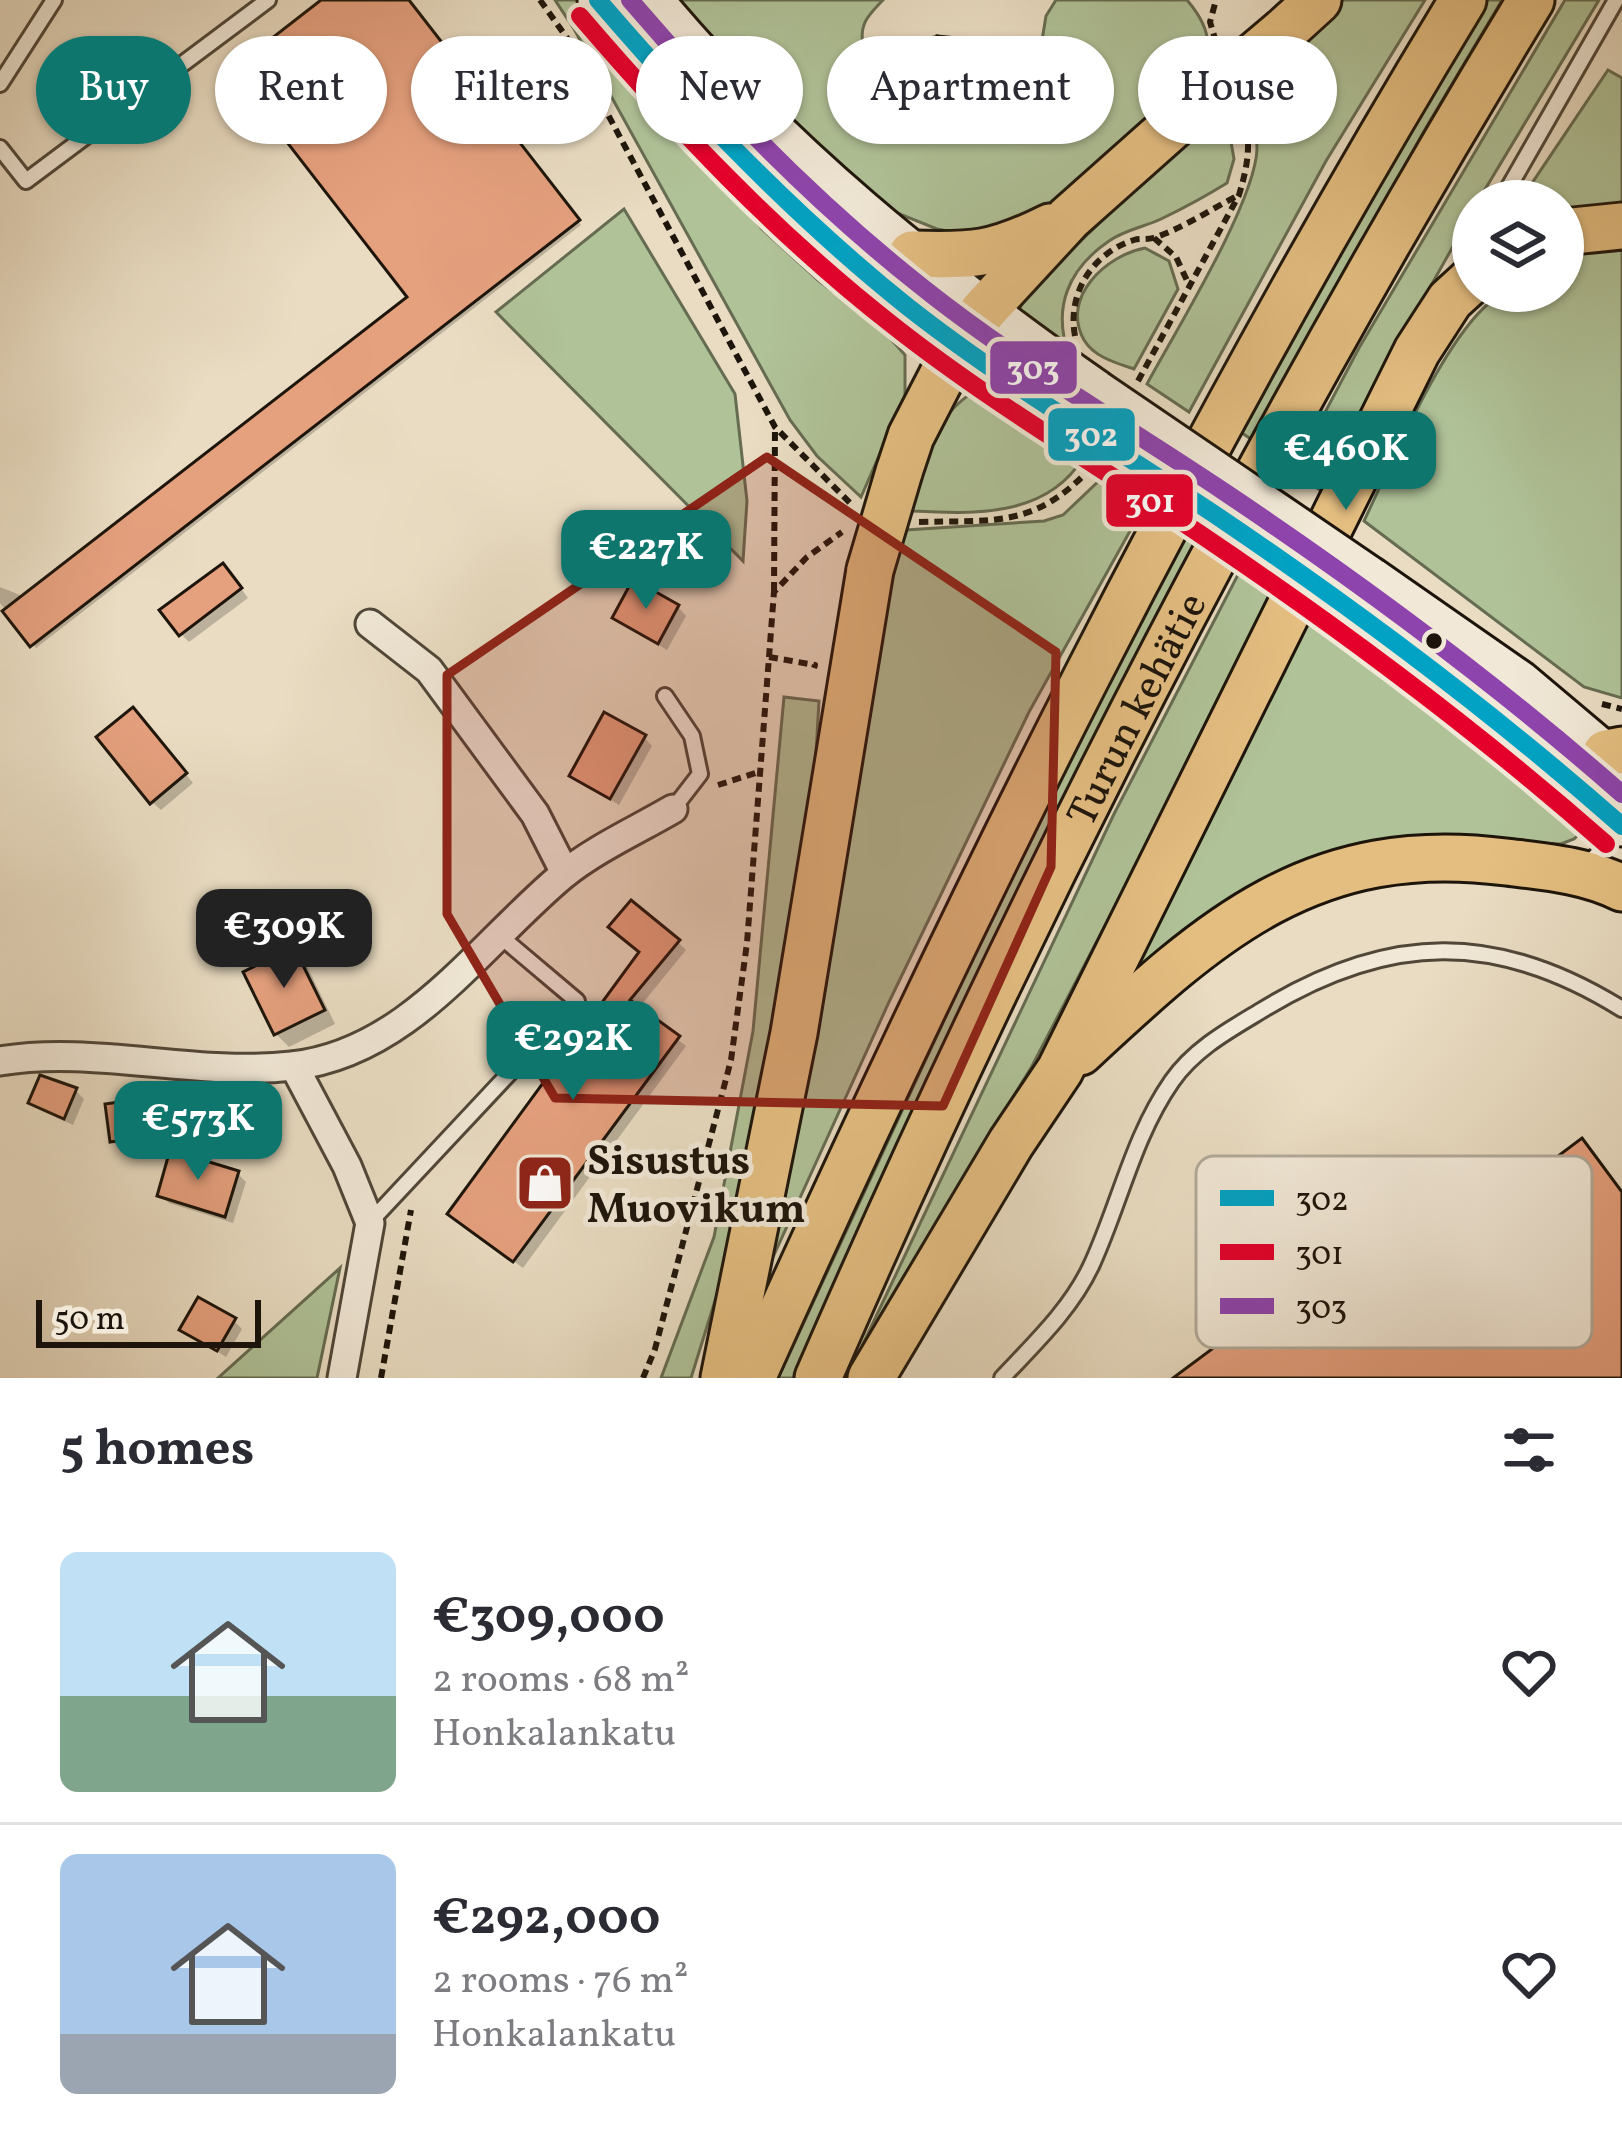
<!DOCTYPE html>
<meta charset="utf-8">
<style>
:root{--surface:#fff;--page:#f7f7f7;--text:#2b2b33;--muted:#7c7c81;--line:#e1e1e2;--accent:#0f766e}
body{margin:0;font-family:Vollkorn,serif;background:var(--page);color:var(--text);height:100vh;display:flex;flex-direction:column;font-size:45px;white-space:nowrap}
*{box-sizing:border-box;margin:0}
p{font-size:39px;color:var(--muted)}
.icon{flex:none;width:66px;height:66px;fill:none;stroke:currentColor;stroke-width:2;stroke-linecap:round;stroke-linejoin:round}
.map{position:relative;height:1378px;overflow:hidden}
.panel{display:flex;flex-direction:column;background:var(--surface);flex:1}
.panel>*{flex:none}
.top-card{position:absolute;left:36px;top:36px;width:1551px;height:108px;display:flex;gap:24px}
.buttons{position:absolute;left:1452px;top:180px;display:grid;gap:24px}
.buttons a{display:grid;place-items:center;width:132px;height:132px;border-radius:50%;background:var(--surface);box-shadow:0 3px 9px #0004;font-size:60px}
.scale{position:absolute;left:36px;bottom:30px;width:225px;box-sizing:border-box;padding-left:12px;border:6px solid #1d150b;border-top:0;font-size:33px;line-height:42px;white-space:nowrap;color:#1d150b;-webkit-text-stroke:9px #f1e8d7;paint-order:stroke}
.price{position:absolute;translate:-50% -102px;padding:0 27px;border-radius:24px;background:var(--accent);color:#fff;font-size:39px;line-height:78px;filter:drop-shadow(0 3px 6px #0008)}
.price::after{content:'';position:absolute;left:50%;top:72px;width:36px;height:27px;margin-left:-18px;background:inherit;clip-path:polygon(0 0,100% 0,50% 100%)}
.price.current{background:#222;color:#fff}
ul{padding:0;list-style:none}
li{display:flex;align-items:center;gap:36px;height:300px;padding:0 60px}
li+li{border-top:3px solid var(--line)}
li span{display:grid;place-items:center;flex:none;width:336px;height:240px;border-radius:18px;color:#555}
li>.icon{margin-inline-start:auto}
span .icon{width:144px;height:144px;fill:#fffc;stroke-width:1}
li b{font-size:51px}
h2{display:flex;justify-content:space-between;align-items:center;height:144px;padding:0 60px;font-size:51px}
.pill{padding:0 42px;border-radius:54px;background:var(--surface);box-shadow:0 3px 9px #0004;font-size:42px;line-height:108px}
.pill.current{background:var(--accent);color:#fff}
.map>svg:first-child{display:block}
.green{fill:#b0c298;stroke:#666c52;stroke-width:3}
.shadow{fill:#0003}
.building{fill:#e5a07e;stroke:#1d150b;stroke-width:3}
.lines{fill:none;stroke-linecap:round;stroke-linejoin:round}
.service-casing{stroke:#504739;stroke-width:20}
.minor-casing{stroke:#504739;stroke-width:33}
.secondary-casing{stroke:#1d150b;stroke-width:45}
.trunk-casing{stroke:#1d150b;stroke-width:51}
.path{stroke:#1d150b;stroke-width:6;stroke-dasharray:9 6;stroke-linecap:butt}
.service{stroke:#f1e8d7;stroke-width:14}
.minor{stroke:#f1e8d7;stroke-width:27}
.secondary{stroke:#f1e8d7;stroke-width:39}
.trunk{stroke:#e4be81;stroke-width:45}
.secondary-bridge-casing{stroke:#1d150b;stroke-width:45;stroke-linecap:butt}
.trunk-bridge-casing{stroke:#1d150b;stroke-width:51;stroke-linecap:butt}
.secondary-bridge{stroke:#f1e8d7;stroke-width:39}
.trunk-bridge{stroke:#e4be81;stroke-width:45}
.bus-1-casing{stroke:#f1e8d7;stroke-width:27}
.bus-2-casing{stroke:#f1e8d7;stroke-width:27}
.bus-3-casing{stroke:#f1e8d7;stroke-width:27}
.bus-1{stroke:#01a2c4;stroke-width:18}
.bus-2{stroke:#e4002b;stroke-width:18}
.bus-3{stroke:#8e44ad;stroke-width:18}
.marked{fill:#8f2418;fill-opacity:0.2;stroke:#8f2418;stroke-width:9;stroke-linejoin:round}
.bus-dot{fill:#1d150b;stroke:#f1e8d7;stroke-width:4.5}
.labels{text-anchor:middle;stroke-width:10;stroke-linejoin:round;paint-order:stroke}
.street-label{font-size:42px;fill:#1d150b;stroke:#f1e8d7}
.poi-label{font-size:42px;font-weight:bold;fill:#1d150b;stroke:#f1e8d7;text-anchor:start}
.key{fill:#f1e8d7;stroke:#b1a99a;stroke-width:3}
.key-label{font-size:33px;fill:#1d150b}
.line-badge{stroke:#f1e8d7;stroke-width:4.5}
.badge-label{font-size:33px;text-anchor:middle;font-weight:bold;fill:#fff}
</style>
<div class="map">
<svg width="1622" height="1378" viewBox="0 0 1622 1378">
<rect width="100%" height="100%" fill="#e9dcc2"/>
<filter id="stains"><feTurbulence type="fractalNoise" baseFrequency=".00167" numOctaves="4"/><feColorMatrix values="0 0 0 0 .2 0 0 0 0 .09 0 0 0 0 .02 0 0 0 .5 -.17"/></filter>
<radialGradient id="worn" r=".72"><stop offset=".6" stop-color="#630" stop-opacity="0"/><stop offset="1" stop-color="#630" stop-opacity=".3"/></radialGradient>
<g class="green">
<polygon points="555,0 580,0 762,229 818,280 882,329 905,355 905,396 861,497 817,456 790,420 574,29"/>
<path d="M672 0H883C869 15 859 23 863 45L882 52 937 36 930 111 979 84 1034 89 1046 16 1056 0H1187C1216 34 1213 55 1186 89L1032 218 963 234 937 229 897 213 870 195 790 128Z"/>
<path d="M1341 0H1425L1326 161 1189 412 1147 384C1175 332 1255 203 1257 149 1257 128 1249 106 1244 86Z"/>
<polygon points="1487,0 1502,0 1424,131 1254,441 1239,431 1413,122"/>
<polygon points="1565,0 1599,0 1478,201 1473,201 1473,211 1385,367 1324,493 1294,471 1359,348"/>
<polygon points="1608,70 1622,78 1622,208 1563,215 1563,201 1520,201"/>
<path d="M1224 102 1234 159 1227 183C1206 196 1184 208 1161 219 1144 227 1124 230 1109 241 1068 269 1052 308 1069 355L1018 313 1026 294Z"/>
<polygon points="624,209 735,394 747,501 743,561 496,312"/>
<path d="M1145 248 1169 261 1178 289 1134 369C1116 363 1094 357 1084 340 1060 297 1107 255 1145 248Z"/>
<path d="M1622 249V698L1584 687 1364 521C1389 469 1453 312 1507 292 1521 286 1547 291 1563 291V258L1581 252Z"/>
<path d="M980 388 1008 398 1083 458C1046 518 973 514 911 511 918 465 935 412 980 388Z"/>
<polygon points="1102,478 1144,506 1029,712 889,1002 769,1266 886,573 906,530 1044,521 1063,515"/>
<polygon points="1187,531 1203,541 861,1229 793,1378 778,1378 1045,803"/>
<polygon points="1242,567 1278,593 1032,1066 862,1346 1114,814"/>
<path d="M1309 615 1592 822 1574 839 1561 844C1515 844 1469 835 1423 837 1311 839 1210 903 1130 975Z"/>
<polygon points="784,697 819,701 811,839 732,1246 691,1378 661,1378 714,1237 753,1031"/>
<polygon points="340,1268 317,1378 218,1378"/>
</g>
<g class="shadow">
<polygon points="326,0 407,0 581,225 36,648 0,603 0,587 25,597 411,298"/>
<polygon points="1037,49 1051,62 1047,101 991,96 988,127 946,123 933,110"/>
<polygon points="231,575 248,598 189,642 181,634"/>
<polygon points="678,607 686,616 667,650 615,618"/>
<polygon points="141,719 193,783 161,810 152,802"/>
<polygon points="644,737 652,746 619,805 573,776"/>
<polygon points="678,942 686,950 638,1009 686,1046 523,1268 451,1214"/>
<polygon points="293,951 306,964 335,1024 289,1047 276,1034"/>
<polygon points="42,1079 76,1091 84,1099 73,1125 40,1110 31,1102"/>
<polygon points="133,1103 141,1111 145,1146 121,1149 113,1141"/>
<polygon points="238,1174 246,1182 233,1223 169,1203 160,1195"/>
<polygon points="234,1321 242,1329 226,1357 183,1329"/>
</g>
<g class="building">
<polygon points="321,0 409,0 580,220 30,647 2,611 407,297 231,70"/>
<polygon points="937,36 1039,46 1034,90 979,84 976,116 929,111"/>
<polygon points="223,563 242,588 179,636 159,610"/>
<polygon points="633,579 679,605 658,644 612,618"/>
<polygon points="133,707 187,773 150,804 96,737"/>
<polygon points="604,712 646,735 610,799 569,776"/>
<polygon points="631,900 680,940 630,1000 680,1036 513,1262 447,1214 639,952 608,927"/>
<polygon points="294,947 325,1010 274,1035 243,972"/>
<polygon points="40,1075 77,1088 64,1119 28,1103"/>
<polygon points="134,1100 139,1138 110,1142 105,1104"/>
<polygon points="1582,1138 1622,1192 1622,1378 1173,1378 1407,1204 1438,1246"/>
<polygon points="170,1150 239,1171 225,1217 157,1196"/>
<polygon points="198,1297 236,1318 217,1351 179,1330"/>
</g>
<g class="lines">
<defs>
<g id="service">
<polyline points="0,84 54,0"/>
<polyline points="0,148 26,181 268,0"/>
<polyline points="1501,201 1616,0"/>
<polyline points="665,696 692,736 700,774 673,809"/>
<polyline points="1587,865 1622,829"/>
<polyline points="370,1222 577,1001 500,936"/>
<path d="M1002 1378C1035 1343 1072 1308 1092 1264 1120 1203 1133 1137 1172 1081 1195 1048 1231 1029 1264 1009 1389 933 1497 931 1622 1009"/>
</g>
<g id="minor">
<polyline points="370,624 429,670 535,814 565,873"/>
<path d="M0 1061C94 1045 195 1077 292 1066 409 1053 479 945 563 875 595 849 637 830 673 809"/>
<polyline points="294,1066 347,1166 370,1223 342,1378"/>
</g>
<g id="secondary">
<path d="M598 0C690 110 787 215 901 303 957 346 1016 384 1074 422"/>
<path d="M653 0C781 154 933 275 1096 390"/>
<polyline points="1372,578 1520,681 1622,767"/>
<polyline points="1350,609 1496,721 1622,826"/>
</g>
<g id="trunk">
<polyline points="1284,31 1318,0"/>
<polyline points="1563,232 1622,226"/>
<path d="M912 254C973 256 994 255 1050 227"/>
<polyline points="899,472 911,436 958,345 984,310 1069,218 1187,113"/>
<polyline points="1606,753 1622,750"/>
<path d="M1080 1052C1212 929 1313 837 1506 862 1547 867 1585 870 1622 888"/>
<polyline points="724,1378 794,1033 870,570"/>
<path d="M752 1378C964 906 1194 442 1463 0"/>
<path id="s1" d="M818 1378C1024 904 1262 442 1531 0"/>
<polyline points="871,1378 1011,1143 1060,1070 1417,351 1450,300 1473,279"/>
</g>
</defs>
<use href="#service" class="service-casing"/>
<use href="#minor" class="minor-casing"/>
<use href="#secondary" class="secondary-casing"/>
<use href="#trunk" class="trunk-casing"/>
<g class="path">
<polyline points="540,0 567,38 775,427 852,505"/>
<polyline points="1216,42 1210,22 1216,0"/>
<polyline points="1154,238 1176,257 1190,287"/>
<path d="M1075 336C1067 294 1092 253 1134 240 1140 238 1147 240 1153 238 1182 229 1211 209 1239 195"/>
<path d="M1138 381 1239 195C1248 165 1252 142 1243 110"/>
<path d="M919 522C993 520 1033 528 1088 471"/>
<polyline points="774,591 775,427"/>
<polyline points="769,657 815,665 814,668"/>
<polyline points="1602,704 1622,709"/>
<polyline points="718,785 762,771"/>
<polyline points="381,1378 411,1210"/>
<polyline points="643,1378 655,1349 731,1060 747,943 774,592 807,557 842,532"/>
</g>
<use href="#service" class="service"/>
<use href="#minor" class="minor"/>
<use href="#secondary" class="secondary"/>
<use href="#trunk" class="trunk"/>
<defs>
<g id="secondary-bridge">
<polyline points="1096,390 1372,578"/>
<polyline points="1074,422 1350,609"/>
</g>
<g id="trunk-bridge">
<polyline points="1187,113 1284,31"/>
<polyline points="870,570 899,472"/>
</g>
</defs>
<use href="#secondary-bridge" class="secondary-bridge-casing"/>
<use href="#trunk-bridge" class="trunk-bridge-casing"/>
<use href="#secondary-bridge" class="secondary-bridge"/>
<use href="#trunk-bridge" class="trunk-bridge"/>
<defs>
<path id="bus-1" d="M598 0C693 111 794 216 908 307 1006 384 1114 447 1217 516 1359 612 1494 713 1622 826"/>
<path id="bus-2" d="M580 16C676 128 778 236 895 327 993 404 1101 467 1203 536 1344 631 1479 732 1606 844"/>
<path id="bus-3" d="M630 0C719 104 814 202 922 287 1016 362 1123 424 1223 491 1362 584 1496 683 1622 794"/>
</defs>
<use href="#bus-1" class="bus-1-casing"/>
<use href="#bus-2" class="bus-2-casing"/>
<use href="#bus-3" class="bus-3-casing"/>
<use href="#bus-1" class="bus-1"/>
<use href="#bus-2" class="bus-2"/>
<use href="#bus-3" class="bus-3"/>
</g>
<path class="marked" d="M767 457 1056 652 1051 867 943 1106 555 1098 447 914V675Z"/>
<defs>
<symbol id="shop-square" viewBox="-11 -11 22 22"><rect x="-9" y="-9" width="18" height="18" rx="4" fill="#8f2418" stroke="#f1e8d7"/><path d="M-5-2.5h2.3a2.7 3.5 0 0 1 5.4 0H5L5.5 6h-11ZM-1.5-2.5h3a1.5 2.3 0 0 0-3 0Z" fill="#fff"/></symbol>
</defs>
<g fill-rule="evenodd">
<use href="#shop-square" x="512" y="1150" width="66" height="66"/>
</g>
<circle class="bus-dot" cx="1434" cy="641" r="10"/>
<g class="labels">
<g class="street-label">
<text dy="15" stroke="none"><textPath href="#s1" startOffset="741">Turun kehätie</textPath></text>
</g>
<g class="poi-label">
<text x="587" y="1174">Sisustus<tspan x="587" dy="48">Muovikum</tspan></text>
</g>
</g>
<rect x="1196" y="1156" width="396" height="192" rx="18" class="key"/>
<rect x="1220" y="1190" width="54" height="16" fill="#01a2c4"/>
<rect x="1220" y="1244" width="54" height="16" fill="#e4002b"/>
<rect x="1220" y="1298" width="54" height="16" fill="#8e44ad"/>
<g class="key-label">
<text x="1295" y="1210">302</text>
<text x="1295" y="1264">301</text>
<text x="1295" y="1318">303</text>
</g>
<g class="line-badge">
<rect x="988" y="339" width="91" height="57" rx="12" fill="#8e44ad"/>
<rect x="1046" y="406" width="91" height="57" rx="12" fill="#01a2c4"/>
<rect x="1104" y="472" width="91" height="57" rx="12" fill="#e4002b"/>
</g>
<g class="badge-label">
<text x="1033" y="379">303</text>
<text x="1091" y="446">302</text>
<text x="1150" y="512">301</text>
</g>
<rect width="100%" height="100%" filter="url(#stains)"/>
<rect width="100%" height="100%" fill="url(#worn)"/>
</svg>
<div class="buttons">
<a><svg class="icon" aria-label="layers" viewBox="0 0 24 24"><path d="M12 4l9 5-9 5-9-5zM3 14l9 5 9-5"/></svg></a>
</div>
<div class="scale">50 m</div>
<b class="price" style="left:1346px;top:513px">€460K</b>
<b class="price" style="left:646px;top:612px">€227K</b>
<b class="price current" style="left:284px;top:991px">€309K</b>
<b class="price" style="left:573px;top:1103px">€292K</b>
<b class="price" style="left:198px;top:1183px">€573K</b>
<div class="top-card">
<a class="pill current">Buy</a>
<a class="pill">Rent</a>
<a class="pill">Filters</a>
<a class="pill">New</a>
<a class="pill">Apartment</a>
<a class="pill">House</a>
</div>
</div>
<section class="panel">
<h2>5 homes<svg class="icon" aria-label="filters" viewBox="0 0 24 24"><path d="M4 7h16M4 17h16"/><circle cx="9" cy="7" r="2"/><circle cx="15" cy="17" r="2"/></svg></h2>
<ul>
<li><span style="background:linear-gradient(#bfe0f5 60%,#7fa58c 0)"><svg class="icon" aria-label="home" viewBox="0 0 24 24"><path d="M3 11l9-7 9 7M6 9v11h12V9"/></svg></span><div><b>€309,000</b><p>2 rooms · 68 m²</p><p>Honkalankatu</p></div><svg class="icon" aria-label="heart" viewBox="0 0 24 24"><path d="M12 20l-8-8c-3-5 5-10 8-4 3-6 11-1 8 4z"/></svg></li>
<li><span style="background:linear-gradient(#a9c7e8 75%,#9aa5b1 0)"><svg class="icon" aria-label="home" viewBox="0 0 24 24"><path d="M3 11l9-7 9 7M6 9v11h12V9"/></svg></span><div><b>€292,000</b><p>2 rooms · 76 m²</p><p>Honkalankatu</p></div><svg class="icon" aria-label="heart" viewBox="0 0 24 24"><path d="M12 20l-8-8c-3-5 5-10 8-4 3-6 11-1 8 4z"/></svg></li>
</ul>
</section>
